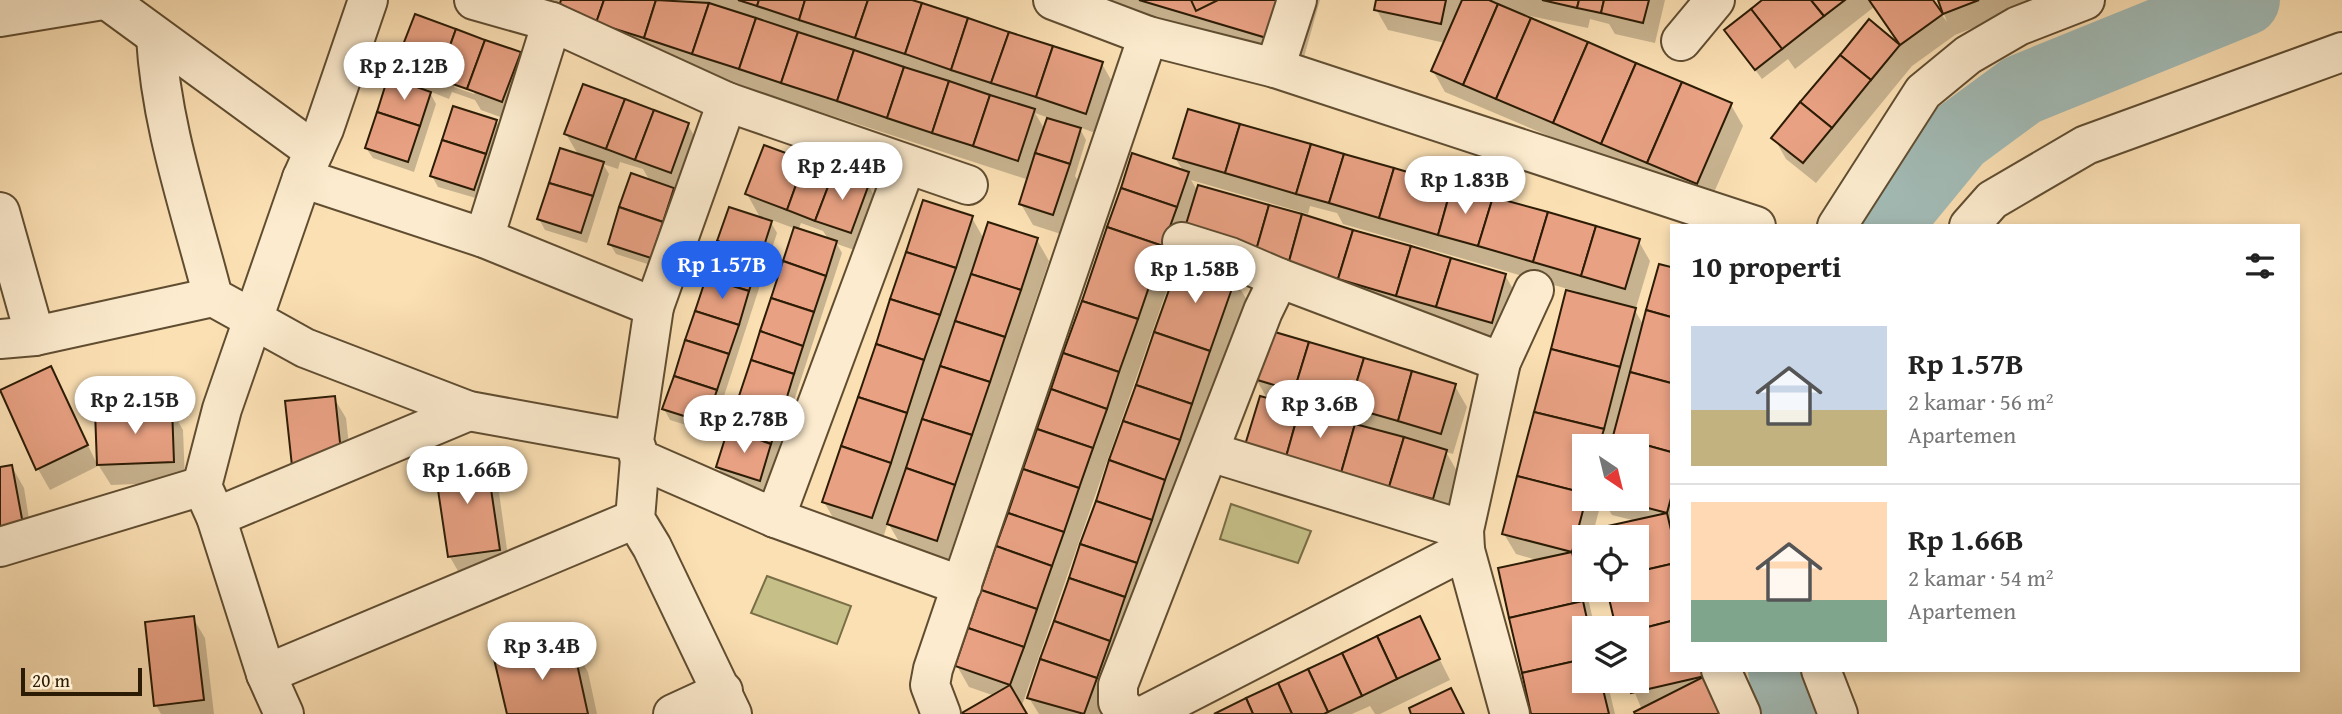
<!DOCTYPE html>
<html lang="id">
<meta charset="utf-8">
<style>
:root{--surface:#fff;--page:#f6f6f6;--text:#222;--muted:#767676;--line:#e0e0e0;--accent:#2563eb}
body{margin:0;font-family:"Gentium Book Plus",serif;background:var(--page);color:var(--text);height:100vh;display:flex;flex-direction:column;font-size:26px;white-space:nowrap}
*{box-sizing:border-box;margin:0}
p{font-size:23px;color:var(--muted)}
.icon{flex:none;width:38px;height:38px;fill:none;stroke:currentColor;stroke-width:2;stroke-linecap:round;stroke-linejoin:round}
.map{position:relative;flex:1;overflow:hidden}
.details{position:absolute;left:1670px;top:224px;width:630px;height:448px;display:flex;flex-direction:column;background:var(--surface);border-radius:0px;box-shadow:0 4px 10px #0003}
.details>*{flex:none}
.needle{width:46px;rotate:145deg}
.fabs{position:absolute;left:1572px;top:434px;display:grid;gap:14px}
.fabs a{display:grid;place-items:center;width:77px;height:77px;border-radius:0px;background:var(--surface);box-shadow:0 4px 10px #0003;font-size:35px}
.scale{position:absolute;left:21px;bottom:18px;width:121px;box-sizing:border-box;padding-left:7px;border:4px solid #2c1c05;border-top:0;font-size:19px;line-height:24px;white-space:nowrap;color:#2c1c05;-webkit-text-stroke:5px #fcebce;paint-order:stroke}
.price{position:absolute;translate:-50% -60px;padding:0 16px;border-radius:24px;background:#fff;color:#222;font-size:23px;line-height:46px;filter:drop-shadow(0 2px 4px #0008)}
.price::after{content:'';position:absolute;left:50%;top:42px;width:21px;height:16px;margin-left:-10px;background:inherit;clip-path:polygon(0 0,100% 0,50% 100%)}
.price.selected{background:var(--accent);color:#fff}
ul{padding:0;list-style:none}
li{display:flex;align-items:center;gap:21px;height:175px;padding:0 21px}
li+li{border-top:2px solid var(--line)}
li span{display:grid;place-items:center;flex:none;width:196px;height:140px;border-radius:0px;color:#555}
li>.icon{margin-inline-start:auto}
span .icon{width:84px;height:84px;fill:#fffc;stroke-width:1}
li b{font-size:30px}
h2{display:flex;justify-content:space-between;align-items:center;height:84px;padding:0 21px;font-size:30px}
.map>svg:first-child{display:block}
.green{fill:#c6c088;stroke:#796e46;stroke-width:2}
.shadow{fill:#0003;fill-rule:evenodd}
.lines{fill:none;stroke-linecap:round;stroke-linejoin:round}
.river{stroke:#a2bbb6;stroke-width:72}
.building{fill:#e8a183;stroke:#2c1c05;stroke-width:2}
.minor-casing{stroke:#604d31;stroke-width:42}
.minor{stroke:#fcebce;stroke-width:38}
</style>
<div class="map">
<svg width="2342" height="714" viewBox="0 0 2342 714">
<rect width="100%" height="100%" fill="#fbe0b4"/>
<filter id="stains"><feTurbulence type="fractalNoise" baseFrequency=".00286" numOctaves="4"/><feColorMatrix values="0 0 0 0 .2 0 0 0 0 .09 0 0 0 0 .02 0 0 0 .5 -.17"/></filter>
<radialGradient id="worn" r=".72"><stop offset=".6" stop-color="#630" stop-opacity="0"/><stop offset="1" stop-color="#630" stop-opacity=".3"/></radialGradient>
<g class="green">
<polygon points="1231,504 1311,531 1298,563 1220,539"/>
<polygon points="767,576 851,606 837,644 751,613"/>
</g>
<g class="shadow">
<path d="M478 0H907L1102 64 1114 85 1098 134 1079 127 1086 140 1075 176 1081 186 1064 235 1033 225 1021 204 1029 180ZM1035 113 1049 118 1045 130Z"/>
<polygon points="1054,0 1320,0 1299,75"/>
<polygon points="1378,0 1665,0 1655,43 1615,34 1609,24 1590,19 1588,28 1516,13 1731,105 1743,126 1709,204 1445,92 1433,71 1445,43 1388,30 1376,9"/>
<polygon points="1765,0 1931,0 1947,22 1939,0 2043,0 1955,35 1912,66 1816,183 1786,159 1774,138 1899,45 1874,7 1795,69 1788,59 1762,79 1726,31"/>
<path d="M520 54 532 75 514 122 481 110 475 100 452 92 449 99 429 91 436 104 414 172 373 158 366 148 411 87 398 63ZM454 83 476 91 474 94 454 87Z"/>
<polygon points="496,121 502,132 479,199 438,187 432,176"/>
<polygon points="688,125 700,146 682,193 673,190 679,200 657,267 616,254 610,244 650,181 643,169 620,162 618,169 603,164 609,174 587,243 545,230 539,219 579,156 566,134"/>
<path d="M1175 158 1638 240 1650 261 1636 308 1633 307 1644 326 1660 266 1671 269V670H1709L1716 699 1637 714 1642 710 1630 681H1636V628H1618L1609 590H1636V537H1597L1596 531 1636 521 1612 515 1602 499 1592 537H1584V590H1586L1595 628H1584V681H1607L1615 714H1533L1540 561 1516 554 1504 534 1578 292 1343 224 1337 213 1310 206 1308 214 1191 180 1198 192 1505 275 1517 296 1503 343 1186 235 1021 708 1025 714H964L995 696 969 687 957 666 1184 172ZM1584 446H1636V499H1584Z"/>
<path d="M868 185 880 206 863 253 837 244 842 253 765 490 724 478 718 467 796 229 769 219 777 233 712 433 670 420 664 409 761 219 747 194ZM801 223 823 231 829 240 798 231Z"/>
<polygon points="972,218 984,239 1037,240 1049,261 948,560 901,545 888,523 883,538 836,523 824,502"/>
<polygon points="1234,279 1247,300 1102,714 1039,714 1029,698"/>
<polygon points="50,368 98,466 50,490 38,469"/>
<polygon points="1256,379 1455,386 1467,407 1453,454 1446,452 1458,473 1444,519 1259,466 1268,400"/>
<polygon points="334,398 346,418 353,482 305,486"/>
<polygon points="171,409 183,430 185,482 111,485 99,466 97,412"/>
<polygon points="485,457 497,478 510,571 462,578 450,557 436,465"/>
<polygon points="12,467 24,488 35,556 0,469"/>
<polygon points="193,618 205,638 214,714 161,714 156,705"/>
<polygon points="1419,618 1450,680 1380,714 1375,714 1370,706 1352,714 1217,714"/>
<polygon points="571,643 588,672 597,714 508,714"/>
</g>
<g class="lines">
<g class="river">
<polyline points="1885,226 1958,137 2022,90 2244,0"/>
<polyline points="1784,670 1790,699 1798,714"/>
</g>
</g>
<g class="building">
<polygon points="561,0 604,0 596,23 558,10"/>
<polygon points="604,0 656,0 644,38 596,23"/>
<polygon points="656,0 709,3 692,54 644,38"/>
<polygon points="738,0 759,0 757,6"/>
<polygon points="759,0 805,0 799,20 757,6"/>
<polygon points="805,0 868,0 855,38 799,20"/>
<polygon points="868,0 912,0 922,3 905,54 855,38"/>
<polygon points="1139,0 1292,0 1280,42"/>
<polygon points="1191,0 1218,0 1196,11"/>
<polygon points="1376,0 1446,0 1441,24 1374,10"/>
<polygon points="1462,0 1489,0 1498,4 1463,85 1431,71"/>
<polygon points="1542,0 1579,0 1577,8"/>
<polygon points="1579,0 1604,0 1601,13 1577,8"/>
<polygon points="1604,0 1649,0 1643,23 1601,13"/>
<polygon points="1762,0 1811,0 1824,16 1782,49 1751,9"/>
<polygon points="1811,0 1845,0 1824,16"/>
<polygon points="1869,0 1933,0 1943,14 1900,45"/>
<polygon points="1938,0 1979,0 1943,14"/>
<polygon points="709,3 756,18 739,69 692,54"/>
<polygon points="922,3 968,18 951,70 905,54"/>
<polygon points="1498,4 1531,18 1496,99 1463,85"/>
<polygon points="1751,9 1782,49 1755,70 1724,30"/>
<polygon points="415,14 456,29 438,79 396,63"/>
<polygon points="756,18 798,32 781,83 739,69"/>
<polygon points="968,18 1009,32 991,83 951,70"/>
<polygon points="1531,18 1588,42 1553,123 1496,99"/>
<polygon points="1869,19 1900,45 1871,80 1840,55"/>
<polygon points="456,29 485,40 467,89 438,79"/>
<polygon points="798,32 854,50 837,101 781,83"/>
<polygon points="1009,32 1053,46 1036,97 991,83"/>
<polygon points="485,40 521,52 502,102 467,89"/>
<polygon points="1588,42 1636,63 1601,144 1553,123"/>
<polygon points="1053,46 1103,62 1086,114 1036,97"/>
<polygon points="854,50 904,67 887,118 837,101"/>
<polygon points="1840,55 1871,80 1832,128 1800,102"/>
<polygon points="1636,63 1682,82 1647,163 1601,144"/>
<polygon points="904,67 949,81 932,133 887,118"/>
<polygon points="388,77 431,92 420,126 377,112"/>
<polygon points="949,81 990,95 973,146 932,133"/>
<polygon points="1682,82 1732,103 1697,184 1647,163"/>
<polygon points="583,84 625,99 606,149 564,134"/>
<polygon points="990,95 1035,109 1018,161 973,146"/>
<polygon points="625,99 654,110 635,160 606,149"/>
<polygon points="1800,102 1832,128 1803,163 1771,138"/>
<polygon points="453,106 497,120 486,154 442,140"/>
<polygon points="1188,109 1240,124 1225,173 1173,158"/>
<polygon points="654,110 689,123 671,173 635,160"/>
<polygon points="377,112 420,126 408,162 365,148"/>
<polygon points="1047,118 1081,128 1070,164 1035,153"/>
<polygon points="1240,124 1311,144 1296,194 1225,173"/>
<polygon points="442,140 486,154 474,190 430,176"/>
<polygon points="1311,144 1344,154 1329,203 1296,194"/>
<polygon points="764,145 805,160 787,210 745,194"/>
<polygon points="560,148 604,162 593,196 549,183"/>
<polygon points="1035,153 1070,164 1053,215 1019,204"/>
<polygon points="1132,153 1189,172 1177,207 1121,188"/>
<polygon points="1344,154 1394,168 1379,218 1329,203"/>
<polygon points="805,160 834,171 815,221 787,210"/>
<polygon points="1394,168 1452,185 1438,235 1379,218"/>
<polygon points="834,171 869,184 851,233 815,221"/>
<polygon points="631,173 674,188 663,222 619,207"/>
<polygon points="549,183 593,196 581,233 537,219"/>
<polygon points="1198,185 1269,205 1255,254 1183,234"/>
<polygon points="1452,185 1493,197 1478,246 1438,235"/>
<polygon points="1121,188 1177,207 1163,246 1107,227"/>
<polygon points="1493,197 1548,212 1533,262 1478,246"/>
<polygon points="923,200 973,216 956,268 906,252"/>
<polygon points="1269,205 1302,214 1288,265 1255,254"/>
<polygon points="619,207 663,222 651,258 608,244"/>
<polygon points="729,207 772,221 761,255 717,241"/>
<polygon points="1548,212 1596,226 1581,276 1533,262"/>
<polygon points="1302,214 1353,230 1338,279 1288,265"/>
<polygon points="988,222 1038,238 1021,290 971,274"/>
<polygon points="1596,226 1640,239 1625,289 1581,276"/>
<polygon points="794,227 837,241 826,276 783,261"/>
<polygon points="1107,227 1163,246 1138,319 1082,301"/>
<polygon points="1353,230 1411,246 1396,296 1338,279"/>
<polygon points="717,241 761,255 749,291 706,278"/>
<polygon points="1411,246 1451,258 1436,307 1396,296"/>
<polygon points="906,252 956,268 940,315 890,299"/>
<polygon points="1451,258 1506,274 1492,323 1436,307"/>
<polygon points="1180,259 1236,277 1210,351 1154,332"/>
<polygon points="783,261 826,276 814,312 771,298"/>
<polygon points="1659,264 1671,267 1671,317 1646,310"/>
<polygon points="971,274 1021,290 1005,337 955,321"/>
<polygon points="706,278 749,291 739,325 695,311"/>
<polygon points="1566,290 1636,308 1620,367 1551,349"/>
<polygon points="771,298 814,312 803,346 760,331"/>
<polygon points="890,299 940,315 924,360 876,344"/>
<polygon points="1082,301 1138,319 1119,372 1063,353"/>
<polygon points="1646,310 1671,317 1671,383 1630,372"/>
<polygon points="695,311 739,325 729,354 685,340"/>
<polygon points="955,321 1005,337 990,382 940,366"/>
<polygon points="1268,330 1309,342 1294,391 1254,379"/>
<polygon points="760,331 803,346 794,374 751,360"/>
<polygon points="1154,332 1210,351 1192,404 1136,385"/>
<polygon points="685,340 729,354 717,390 674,376"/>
<polygon points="1309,342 1364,358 1349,407 1294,391"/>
<polygon points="876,344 924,360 907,413 858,397"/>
<polygon points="1551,349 1620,367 1604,429 1534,412"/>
<polygon points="1063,353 1119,372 1107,409 1051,389"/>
<polygon points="1364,358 1412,371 1398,421 1349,407"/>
<polygon points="751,360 794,374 783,410 739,396"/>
<polygon points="51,366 88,445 36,470 0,390"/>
<polygon points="940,366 990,382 972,435 922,419"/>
<polygon points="1412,371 1456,384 1441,434 1398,421"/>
<polygon points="1630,372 1671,383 1671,452 1613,436"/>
<polygon points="674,376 717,390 706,423 662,409"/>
<polygon points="1136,385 1192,404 1180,440 1123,421"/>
<polygon points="1051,389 1107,409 1093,448 1037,429"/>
<polygon points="335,396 342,461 292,466 285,401"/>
<polygon points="739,396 783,410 771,444 728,429"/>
<polygon points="1260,396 1300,407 1286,457 1245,445"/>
<polygon points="858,397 907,413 891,463 841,446"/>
<polygon points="172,407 174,462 97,465 95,411"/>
<polygon points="1300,407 1355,424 1341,473 1286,457"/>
<polygon points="1534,412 1604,429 1599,446 1584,446 1584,493 1517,476"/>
<polygon points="922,419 972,435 955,485 906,468"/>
<polygon points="1123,421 1180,440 1165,480 1109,460"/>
<polygon points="1355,424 1404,437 1389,487 1341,473"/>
<polygon points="728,429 771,444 760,481 716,467"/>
<polygon points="1037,429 1093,448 1079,488 1023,469"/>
<polygon points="1613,436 1671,452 1671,498 1667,513 1614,499 1636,499 1636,446 1611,446"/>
<polygon points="1404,437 1447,450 1433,499 1389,487"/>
<polygon points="841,446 891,463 872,518 822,502"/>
<polygon points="486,455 500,550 448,557 434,463"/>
<polygon points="1109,460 1165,480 1152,520 1096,501"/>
<polygon points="12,465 25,535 0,539 0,467"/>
<polygon points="906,468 955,485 937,541 887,524"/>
<polygon points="1023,469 1079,488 1064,532 1008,513"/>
<polygon points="1517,476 1584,493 1586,499 1572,552 1502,534"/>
<polygon points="1096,501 1152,520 1137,563 1080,544"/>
<polygon points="1008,513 1064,532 1052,566 996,546"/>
<polygon points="1667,513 1671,530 1671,564 1636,572 1636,537 1595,537 1594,529"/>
<polygon points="1080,544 1137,563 1125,597 1069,578"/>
<polygon points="996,546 1052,566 1037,609 981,590"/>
<polygon points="1572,552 1583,601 1509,618 1498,568"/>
<polygon points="1671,564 1671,621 1636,630 1616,628 1607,590 1636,590 1636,572"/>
<polygon points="1069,578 1125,597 1110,641 1054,621"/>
<polygon points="981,590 1037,609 1024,647 968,628"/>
<polygon points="1583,601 1589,628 1584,628 1584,659 1522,673 1509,618"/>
<polygon points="194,616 204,700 154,706 145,622"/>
<polygon points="1420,616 1440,659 1397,679 1377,636"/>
<polygon points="1054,621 1110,641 1097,678 1040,659"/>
<polygon points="1671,621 1671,670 1703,670 1705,676 1631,693 1628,681 1636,681 1636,630"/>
<polygon points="968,628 1024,647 1010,685 955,666"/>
<polygon points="1377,636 1397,679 1362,696 1342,653"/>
<polygon points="572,641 588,714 507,714 494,659"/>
<polygon points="1342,653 1362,696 1328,712 1308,669"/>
<polygon points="1040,659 1097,678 1084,714 1027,698"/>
<polygon points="1584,659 1584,681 1601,681 1609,714 1531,714 1522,673"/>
<polygon points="1308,669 1328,712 1324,714 1292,714 1278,683"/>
<polygon points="1705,676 1724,714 1635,714 1634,712"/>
<polygon points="1278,683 1292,714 1253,714 1246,698"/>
<polygon points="1010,685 1027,714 960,714"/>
<polygon points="1451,688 1464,714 1411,714 1409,708"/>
<polygon points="1246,698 1253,714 1214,714"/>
</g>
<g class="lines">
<defs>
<g id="minor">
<polyline points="107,0 314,151"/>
<polyline points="368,0 324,129 302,178 484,238 654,307 634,441 640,459 775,518 962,586"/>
<polyline points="474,0 552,22 727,102 968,185"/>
<polyline points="1053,0 1148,36 1275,68 1756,226"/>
<polyline points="0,17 103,0"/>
<path d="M156 37C161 127 191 211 213 297L305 348 469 411 634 441"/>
<polyline points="1681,41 1715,0"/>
<polyline points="1275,68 1297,0"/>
<polyline points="0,212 35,336"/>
<polyline points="1837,226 1923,92 1968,55 2018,26 2085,0"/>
<polyline points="1969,226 1992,200 2086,145 2342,52"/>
<polyline points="484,238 552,22"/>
<polyline points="1182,242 1230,257 1279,278"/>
<polyline points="654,307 727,102"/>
<polyline points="0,339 35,336 213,297"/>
<polyline points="1210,452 1464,530"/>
<polyline points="640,459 635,519 652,547 732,714"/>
<polyline points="216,517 469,411"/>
<polyline points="775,518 906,165"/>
<polyline points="0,547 202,486"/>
<polyline points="1721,670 1741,714"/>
<polyline points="1821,670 1838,714"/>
<polyline points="266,674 635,519"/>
<polyline points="284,714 266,674 216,517 202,486 222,409 302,178"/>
<polyline points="673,714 723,691"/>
<polyline points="941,714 930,685 933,669 1148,36"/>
<polyline points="1129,714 1118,702 1118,685 1263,311 1279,278 1501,362"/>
<polyline points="1147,714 1465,550"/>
<polyline points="1510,714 1465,550 1464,530 1501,362 1534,290"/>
</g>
</defs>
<use href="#minor" class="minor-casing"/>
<use href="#minor" class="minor"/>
</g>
<rect width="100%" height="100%" filter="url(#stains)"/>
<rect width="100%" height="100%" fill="url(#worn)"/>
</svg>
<div class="fabs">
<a><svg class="needle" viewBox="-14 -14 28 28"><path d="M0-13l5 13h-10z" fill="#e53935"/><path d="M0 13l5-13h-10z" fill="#767676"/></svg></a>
<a><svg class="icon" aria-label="locate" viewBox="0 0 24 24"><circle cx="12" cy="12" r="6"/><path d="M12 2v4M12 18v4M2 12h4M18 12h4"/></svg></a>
<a><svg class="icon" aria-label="layers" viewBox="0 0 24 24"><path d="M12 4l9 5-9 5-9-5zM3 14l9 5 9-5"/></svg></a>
</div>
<div class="scale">20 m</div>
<b class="price" style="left:404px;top:102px">Rp 2.12B</b>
<b class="price" style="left:842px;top:202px">Rp 2.44B</b>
<b class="price" style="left:1465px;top:216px">Rp 1.83B</b>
<b class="price selected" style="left:722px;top:301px">Rp 1.57B</b>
<b class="price" style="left:1195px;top:305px">Rp 1.58B</b>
<b class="price" style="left:135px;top:436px">Rp 2.15B</b>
<b class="price" style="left:1320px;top:440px">Rp 3.6B</b>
<b class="price" style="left:744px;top:455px">Rp 2.78B</b>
<b class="price" style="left:467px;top:506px">Rp 1.66B</b>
<b class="price" style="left:542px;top:682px">Rp 3.4B</b>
<section class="details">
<h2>10 properti<svg class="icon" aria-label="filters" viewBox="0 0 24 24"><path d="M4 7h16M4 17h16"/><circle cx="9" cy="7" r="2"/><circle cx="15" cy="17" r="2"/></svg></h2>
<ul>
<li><span style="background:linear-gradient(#c9d6e8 60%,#c2b280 0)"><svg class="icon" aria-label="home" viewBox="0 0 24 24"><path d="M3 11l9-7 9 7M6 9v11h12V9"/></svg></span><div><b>Rp 1.57B</b><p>2 kamar · 56 m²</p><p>Apartemen</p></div></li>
<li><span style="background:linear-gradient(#ffd9b3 70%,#7fa58c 0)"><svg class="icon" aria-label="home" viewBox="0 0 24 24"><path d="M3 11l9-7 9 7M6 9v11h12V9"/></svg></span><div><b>Rp 1.66B</b><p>2 kamar · 54 m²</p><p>Apartemen</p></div></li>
</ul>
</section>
</div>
